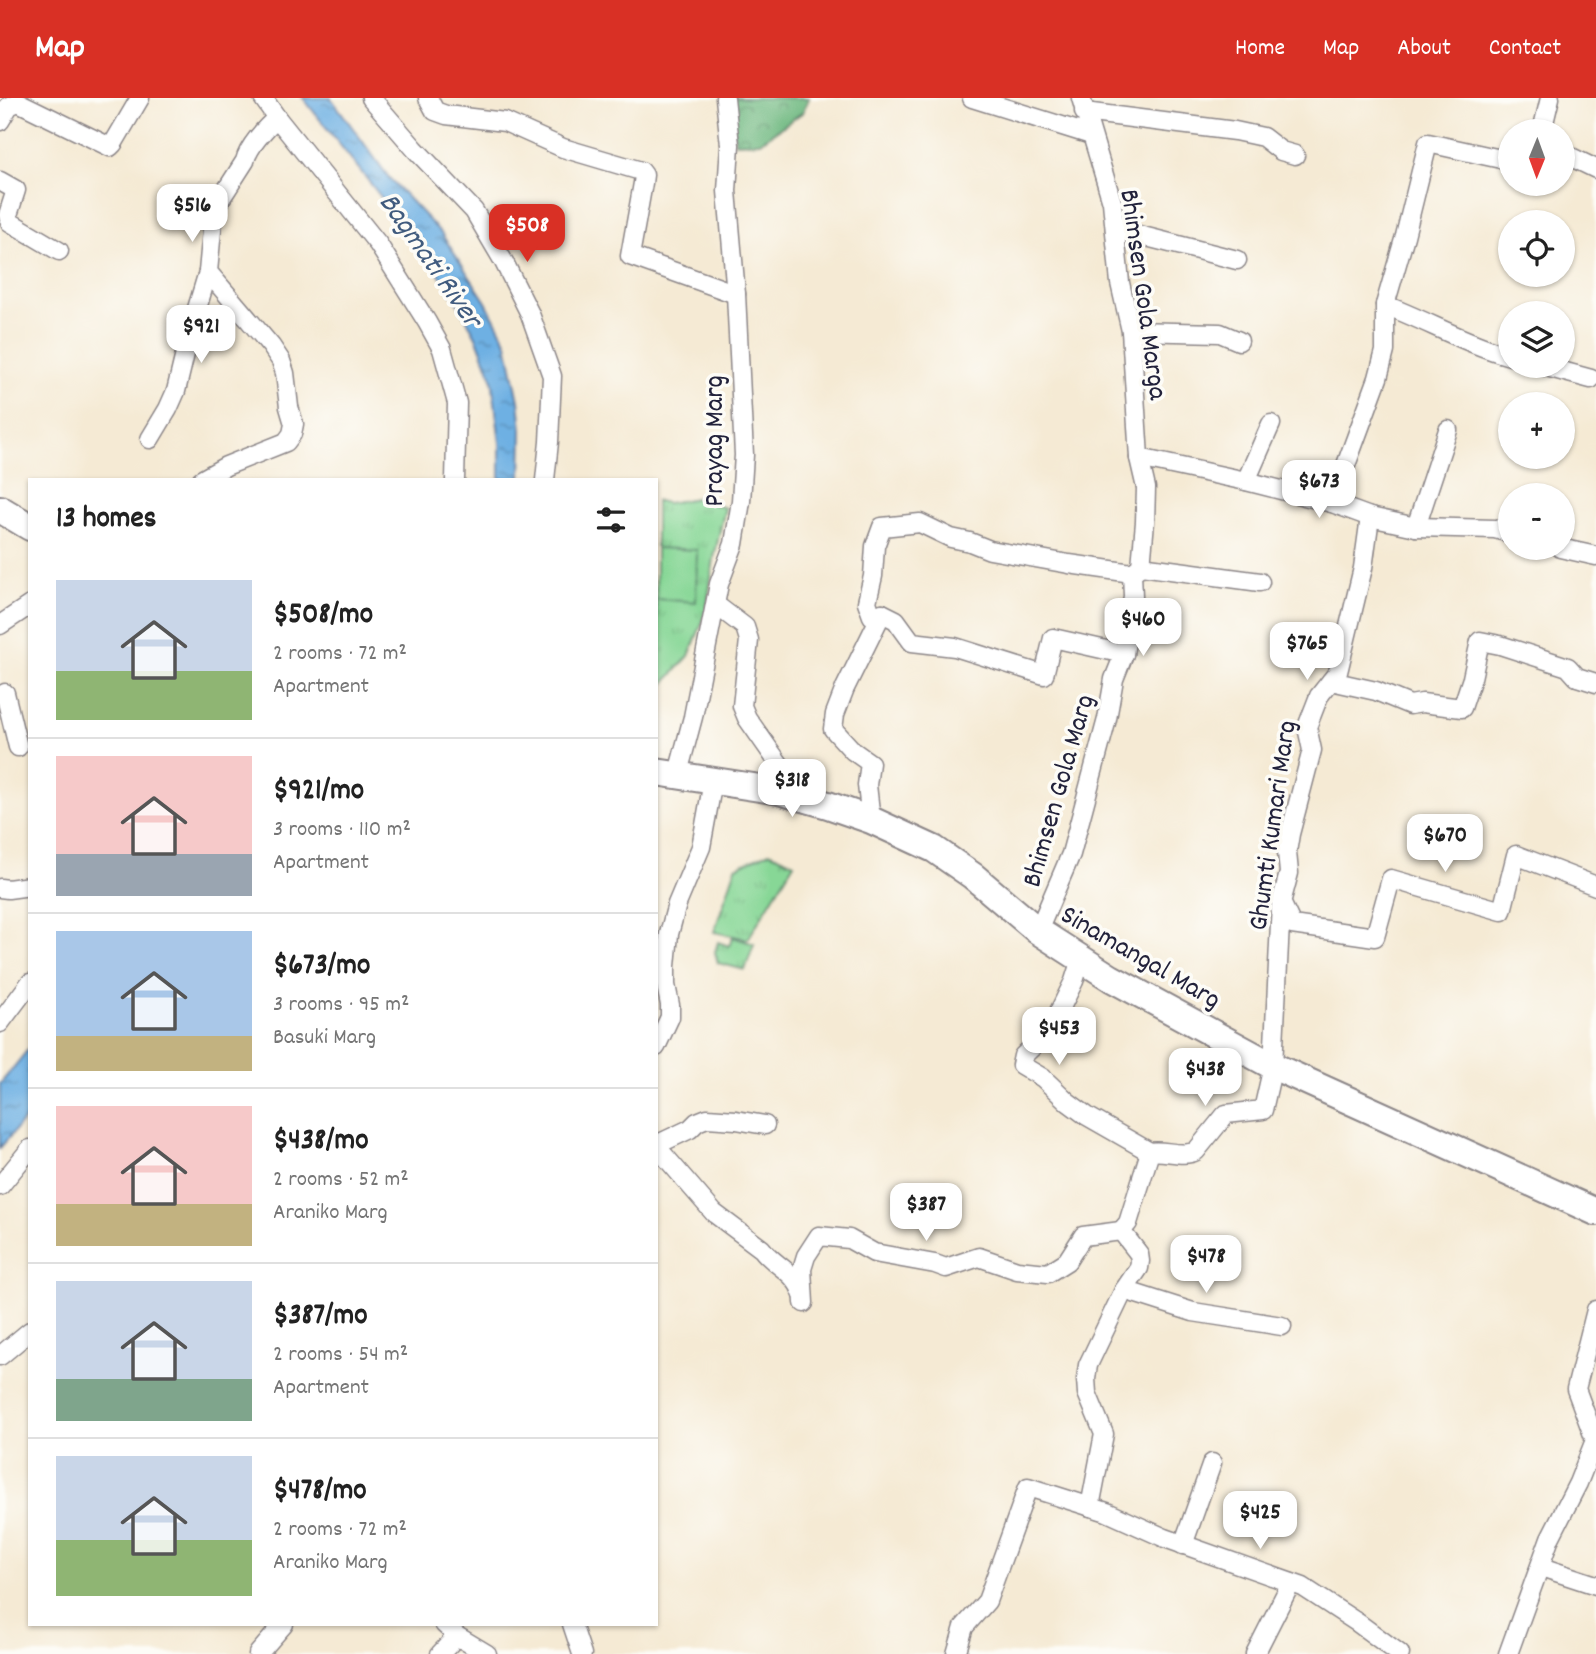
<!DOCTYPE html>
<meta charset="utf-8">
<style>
:root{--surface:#fff;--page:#f6f6f6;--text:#222;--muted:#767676;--line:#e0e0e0;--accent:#d93025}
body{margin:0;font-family:Dekko,sans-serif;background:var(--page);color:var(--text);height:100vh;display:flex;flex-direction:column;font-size:26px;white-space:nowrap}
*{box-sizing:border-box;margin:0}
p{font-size:23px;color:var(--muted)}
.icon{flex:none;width:38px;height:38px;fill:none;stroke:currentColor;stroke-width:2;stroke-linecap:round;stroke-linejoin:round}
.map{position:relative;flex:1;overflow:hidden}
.side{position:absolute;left:28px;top:380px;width:630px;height:1148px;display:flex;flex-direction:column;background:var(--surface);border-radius:0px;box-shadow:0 2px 5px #0004}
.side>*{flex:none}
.needle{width:46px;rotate:181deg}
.buttons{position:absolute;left:1498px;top:21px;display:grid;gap:14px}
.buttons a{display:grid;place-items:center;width:77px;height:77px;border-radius:50%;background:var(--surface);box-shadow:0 2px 5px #0004;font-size:35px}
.price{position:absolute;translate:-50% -60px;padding:0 16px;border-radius:14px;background:#fff;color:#222;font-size:23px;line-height:46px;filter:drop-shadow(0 2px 4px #0008)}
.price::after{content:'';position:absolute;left:50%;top:42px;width:21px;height:16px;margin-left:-10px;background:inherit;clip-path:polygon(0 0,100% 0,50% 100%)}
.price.current{background:var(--accent);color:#fff}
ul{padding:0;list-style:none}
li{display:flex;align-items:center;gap:21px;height:175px;padding:0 28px}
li+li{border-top:2px solid var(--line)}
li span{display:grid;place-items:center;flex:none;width:196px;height:140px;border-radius:0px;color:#555}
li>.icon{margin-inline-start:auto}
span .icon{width:84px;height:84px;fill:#fffc;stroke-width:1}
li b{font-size:30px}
h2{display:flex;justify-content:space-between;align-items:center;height:84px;padding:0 28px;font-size:30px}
header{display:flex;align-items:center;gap:42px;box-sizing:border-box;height:98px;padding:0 35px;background:var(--accent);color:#fff}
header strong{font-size:33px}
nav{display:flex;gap:38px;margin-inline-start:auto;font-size:24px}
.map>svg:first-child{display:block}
.grass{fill:url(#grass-tufts);stroke:#547c68;stroke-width:2}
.forest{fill:url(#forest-crowns);stroke:#486d5d;stroke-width:2}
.pitch{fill:#87d796;stroke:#547c68;stroke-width:2}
.water{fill:url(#water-ripples);stroke:#48698f;stroke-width:2}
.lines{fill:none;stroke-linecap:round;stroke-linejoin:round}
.minor-casing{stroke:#8c8688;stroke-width:21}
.secondary-casing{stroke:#8c8688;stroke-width:30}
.minor{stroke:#fff;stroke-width:18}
.secondary{stroke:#fff;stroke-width:26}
.labels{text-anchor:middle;stroke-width:7;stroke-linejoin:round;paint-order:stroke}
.street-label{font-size:28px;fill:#22223b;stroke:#fdfcf7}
.water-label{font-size:30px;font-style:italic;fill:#405b7e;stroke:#fdfcf7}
</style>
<header>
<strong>Map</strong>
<nav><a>Home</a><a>Map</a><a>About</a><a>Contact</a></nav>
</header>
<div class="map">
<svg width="1596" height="1556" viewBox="0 0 1596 1556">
<defs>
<pattern id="grass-tufts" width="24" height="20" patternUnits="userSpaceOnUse" patternTransform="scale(1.75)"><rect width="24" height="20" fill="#87d796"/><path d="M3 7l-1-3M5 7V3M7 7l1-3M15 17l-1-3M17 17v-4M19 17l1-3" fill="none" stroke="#74b882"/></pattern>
<pattern id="forest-crowns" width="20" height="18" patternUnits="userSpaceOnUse" patternTransform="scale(1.75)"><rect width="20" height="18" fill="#6db87f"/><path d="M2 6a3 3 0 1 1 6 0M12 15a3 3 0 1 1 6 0" fill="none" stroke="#599569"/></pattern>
<pattern id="water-ripples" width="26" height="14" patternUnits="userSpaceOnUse" patternTransform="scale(1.75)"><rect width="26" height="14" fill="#6eb0e3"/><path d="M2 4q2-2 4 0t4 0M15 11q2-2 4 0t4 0" fill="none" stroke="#5a8fb9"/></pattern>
</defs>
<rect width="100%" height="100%" fill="#fdfcf7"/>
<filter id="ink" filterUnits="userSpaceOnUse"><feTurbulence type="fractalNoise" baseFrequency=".0143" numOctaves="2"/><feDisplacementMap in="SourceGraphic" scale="14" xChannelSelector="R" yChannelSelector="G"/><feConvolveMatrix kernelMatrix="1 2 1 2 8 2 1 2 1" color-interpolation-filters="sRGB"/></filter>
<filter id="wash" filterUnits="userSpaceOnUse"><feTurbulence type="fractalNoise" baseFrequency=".00686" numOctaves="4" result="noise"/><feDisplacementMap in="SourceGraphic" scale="28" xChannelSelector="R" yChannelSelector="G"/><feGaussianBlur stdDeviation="1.57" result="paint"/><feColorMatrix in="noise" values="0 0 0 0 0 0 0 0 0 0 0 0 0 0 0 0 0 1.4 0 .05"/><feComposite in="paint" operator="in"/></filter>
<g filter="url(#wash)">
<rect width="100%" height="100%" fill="#f5ead4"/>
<g class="grass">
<polygon points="696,400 725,410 714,460 706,515 689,558 660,590 656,591 656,403 668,405"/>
<polygon points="769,754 794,765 748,841 714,834 736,769"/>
<polygon points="733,839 754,846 745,872 718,865 715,854 718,844 729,848"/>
</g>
<polygon class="forest" points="730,0 809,0 803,14 760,44 735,45"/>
<polygon class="pitch" points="656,450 697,452 696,504 656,501"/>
<g class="water">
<polygon points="303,0 331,0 390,81 441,135 486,204 507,245 519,303 522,332 521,381 500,381 500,345 492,280 477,241 459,207 435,170 407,132"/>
<polygon points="30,949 30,1015 0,1050 0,986"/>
</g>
</g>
<g filter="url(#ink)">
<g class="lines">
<defs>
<g id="minor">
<polyline points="263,0 277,20 378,146 427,224 442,251 457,305 455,382"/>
<polyline points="371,0 415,51 474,113 504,164 530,216 552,278 549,344 545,382"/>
<polyline points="428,0 435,13 446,17 505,24 563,50 641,73 644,77 643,85 630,158 736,196"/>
<polyline points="972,0 1091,37"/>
<polyline points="1084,14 1235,33 1263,39 1281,53 1295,57"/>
<polyline points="0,23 9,8 18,4 110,49 113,46 140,0"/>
<polyline points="1542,33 1550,0"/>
<polyline points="1563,55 1596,71"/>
<polyline points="0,83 16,92 8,117 10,124 59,153"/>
<polyline points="1115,131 1237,162"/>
<path d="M1385 207C1427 223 1467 246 1510 258"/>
<polyline points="1131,233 1220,235 1239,243"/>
<polyline points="1543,268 1591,281"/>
<polyline points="150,341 168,311 176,293 192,227 208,174"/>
<polyline points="1139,360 1246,383 1332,405 1370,419 1416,429 1495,431 1510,435"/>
<path d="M201 382 226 368 286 344 292 336 294 326 289 309 285 275 281 263 271 248 208 174 213 121 220 102 245 63C248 49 266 29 277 20"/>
<polyline points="1246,383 1271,326"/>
<polyline points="1332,405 1378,280 1385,253 1385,207 1405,138 1428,45 1510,63"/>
<polyline points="1416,429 1448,332"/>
<polyline points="1560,450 1596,458"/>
<polyline points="1141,468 1260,484"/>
<polyline points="716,507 745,529 749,542 742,608 747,620 784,673 779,693"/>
<polyline points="882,515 896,522 912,544 955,549 1044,577 1053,540 1124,556"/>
<polyline points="0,527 30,507"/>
<polyline points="1331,583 1376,593 1410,607 1422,605 1462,610 1472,580 1480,543 1500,547 1568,569 1577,579 1596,585"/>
<polyline points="5,595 18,649"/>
<polyline points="677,679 693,619 719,486 734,446 741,403 744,357 736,196 727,93 730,47 725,0"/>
<polyline points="871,722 867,687 870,665 853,653 833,631 835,616 845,590 882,515 872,518 867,504 873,478 875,448 882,429 920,425 951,440 970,444 990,452 1069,466 1132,475"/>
<polyline points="0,790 8,791 30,788"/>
<polyline points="1282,806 1292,827 1375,839 1391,781 1502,813 1516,757 1596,788"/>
<polyline points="1038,833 1071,756 1107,621 1114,581 1124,556 1133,498 1132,475 1141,468 1145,424 1146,390 1139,360 1131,233 1120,185 1112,104 1081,0"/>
<polyline points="1081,861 1074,883 1050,932 1023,958 1021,967 1043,980 1068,1004 1087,1018 1150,1054"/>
<polyline points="0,925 30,885"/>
<polyline points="656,949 670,919 670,907 666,887 666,868 669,836 677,806 701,749 713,683"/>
<polyline points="656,1047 690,1031 697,1024 707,1020 736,1022 765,1027"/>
<path d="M656 1048 714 1115 762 1151C773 1167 797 1175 802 1195"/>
<path d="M1150 1054C1164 1051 1183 1060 1196 1053L1226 1016 1263 1012 1273 968 1281 805 1289 775 1287 754 1290 736 1312 652 1307 629 1319 598 1338 574 1363 470 1370 419"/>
<polyline points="0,1088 30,1051"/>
<polyline points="1124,1192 1193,1214 1282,1228"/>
<polyline points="804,1205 802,1171 806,1158 819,1138 849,1141 874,1155 935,1166 946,1170 979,1159 1017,1172 1048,1175 1067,1163 1083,1138 1121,1133"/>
<polyline points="0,1258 30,1233"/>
<polyline points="1090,1409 1104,1336 1087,1295 1086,1281 1088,1267 1124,1192 1139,1170 1140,1163 1139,1156 1121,1133 1128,1125 1150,1054"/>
<polyline points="1183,1447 1212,1365"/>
<polyline points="1541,1469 1596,1487"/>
<polyline points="444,1526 457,1538 487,1556"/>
<polyline points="572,1526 582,1556"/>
<polyline points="258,1556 284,1526"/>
<polyline points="440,1556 457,1538"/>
<polyline points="956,1556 964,1529 987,1503 1028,1389 1107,1414 1165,1440 1303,1489 1358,1525 1400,1556"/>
<polyline points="1255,1556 1291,1485"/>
<polyline points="1508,1556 1550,1440 1578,1385 1595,1342 1576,1291 1596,1212"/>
</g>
<g id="secondary">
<polyline points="0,411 30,429"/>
<polyline points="656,674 779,693 828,707 871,722 934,751 973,778 1038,833 1111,880 1273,968 1596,1114"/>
</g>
</defs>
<use href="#minor" class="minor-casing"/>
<use href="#secondary" class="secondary-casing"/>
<use href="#minor" class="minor"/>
<use href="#secondary" class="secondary"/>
</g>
</g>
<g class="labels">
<g class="street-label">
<text transform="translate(1146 196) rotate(82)" y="10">Bhimsen Gola Marga</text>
<text transform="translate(712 343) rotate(-90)" y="10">Prayag Marg</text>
<text transform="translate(1056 692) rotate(-74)" y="10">Bhimsen Gola Marg</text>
<text transform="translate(1270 727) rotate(-82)" y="10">Ghumti Kumari Marg</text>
<text transform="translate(1142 857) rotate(30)" y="10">Sinamangal Marg</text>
</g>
<g class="water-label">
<text transform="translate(432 161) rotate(55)" y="10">Bagmati River</text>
</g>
</g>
</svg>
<div class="buttons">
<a><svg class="needle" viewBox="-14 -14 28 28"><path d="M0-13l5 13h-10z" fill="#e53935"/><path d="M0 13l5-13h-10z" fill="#767676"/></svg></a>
<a><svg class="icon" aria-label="locate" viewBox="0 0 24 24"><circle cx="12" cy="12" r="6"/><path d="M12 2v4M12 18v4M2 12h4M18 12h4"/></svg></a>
<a><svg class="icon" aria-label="layers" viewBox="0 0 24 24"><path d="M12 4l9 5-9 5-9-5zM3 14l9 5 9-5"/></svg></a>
<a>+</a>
<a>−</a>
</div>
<b class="price" style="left:192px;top:146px">$516</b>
<b class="price current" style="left:527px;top:166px">$508</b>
<b class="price" style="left:201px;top:267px">$921</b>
<b class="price" style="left:1319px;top:422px">$673</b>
<b class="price" style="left:1143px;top:560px">$460</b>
<b class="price" style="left:1307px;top:584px">$765</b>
<b class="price" style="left:792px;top:721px">$318</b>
<b class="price" style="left:1445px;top:776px">$670</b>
<b class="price" style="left:1059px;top:969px">$453</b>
<b class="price" style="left:1205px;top:1010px">$438</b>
<b class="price" style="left:926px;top:1145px">$387</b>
<b class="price" style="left:1206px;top:1197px">$478</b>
<b class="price" style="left:1260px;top:1453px">$425</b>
<section class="side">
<h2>13 homes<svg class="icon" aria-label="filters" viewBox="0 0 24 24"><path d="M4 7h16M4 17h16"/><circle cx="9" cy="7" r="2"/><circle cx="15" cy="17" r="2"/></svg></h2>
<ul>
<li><span style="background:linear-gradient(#c9d6e8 65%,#8fb573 0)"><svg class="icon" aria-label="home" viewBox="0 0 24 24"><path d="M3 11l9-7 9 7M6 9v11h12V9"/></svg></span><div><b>$508/mo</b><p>2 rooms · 72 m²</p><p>Apartment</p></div></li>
<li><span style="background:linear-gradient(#f6c9c9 70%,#9aa5b1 0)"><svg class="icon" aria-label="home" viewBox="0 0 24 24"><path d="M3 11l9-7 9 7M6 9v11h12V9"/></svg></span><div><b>$921/mo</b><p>3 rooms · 110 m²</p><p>Apartment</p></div></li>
<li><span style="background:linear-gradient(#a9c7e8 75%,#c2b280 0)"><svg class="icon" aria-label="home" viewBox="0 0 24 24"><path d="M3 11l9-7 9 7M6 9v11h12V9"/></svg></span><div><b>$673/mo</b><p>3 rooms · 95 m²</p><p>Basuki Marg</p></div></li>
<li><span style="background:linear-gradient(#f6c9c9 70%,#c2b280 0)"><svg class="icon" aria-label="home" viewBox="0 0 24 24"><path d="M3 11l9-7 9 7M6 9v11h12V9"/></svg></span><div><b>$438/mo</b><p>2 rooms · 52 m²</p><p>Araniko Marg</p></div></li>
<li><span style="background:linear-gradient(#c9d6e8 70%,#7fa58c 0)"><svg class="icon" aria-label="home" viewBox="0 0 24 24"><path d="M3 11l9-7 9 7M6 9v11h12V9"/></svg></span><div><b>$387/mo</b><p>2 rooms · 54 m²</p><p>Apartment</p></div></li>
<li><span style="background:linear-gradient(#c9d6e8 60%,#8fb573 0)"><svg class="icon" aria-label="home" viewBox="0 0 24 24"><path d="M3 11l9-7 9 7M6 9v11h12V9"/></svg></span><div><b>$478/mo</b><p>2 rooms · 72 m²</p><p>Araniko Marg</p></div></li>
</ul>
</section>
</div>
